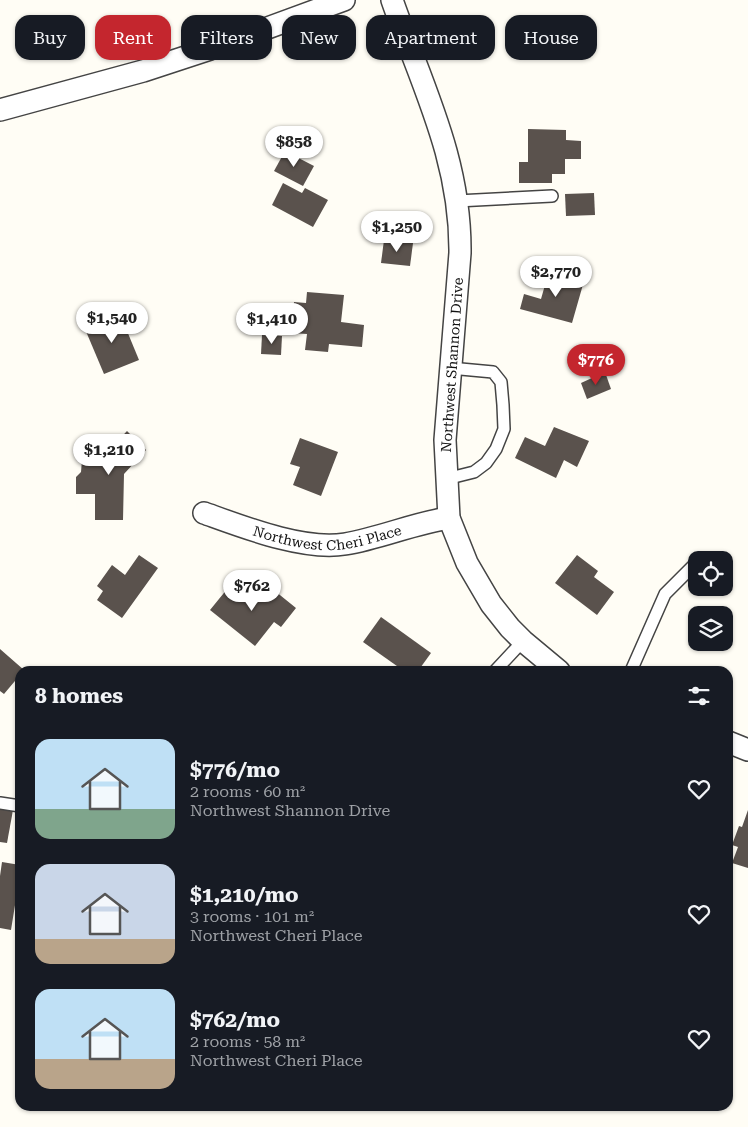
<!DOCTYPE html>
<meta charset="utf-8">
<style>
:root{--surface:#171b24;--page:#242831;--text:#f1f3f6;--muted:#9ea1a6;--accent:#c4262e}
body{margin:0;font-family:"Roboto Serif",serif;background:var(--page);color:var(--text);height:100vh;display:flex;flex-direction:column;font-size:19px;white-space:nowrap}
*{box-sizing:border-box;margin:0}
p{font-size:16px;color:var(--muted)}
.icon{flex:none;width:28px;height:28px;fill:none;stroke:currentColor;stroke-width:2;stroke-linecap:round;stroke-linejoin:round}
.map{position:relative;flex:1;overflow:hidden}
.drawer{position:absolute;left:15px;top:666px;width:718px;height:445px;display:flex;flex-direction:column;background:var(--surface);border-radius:15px;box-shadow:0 1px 4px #0004}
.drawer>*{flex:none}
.guide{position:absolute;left:15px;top:15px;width:719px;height:45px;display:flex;gap:10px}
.buttons{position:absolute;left:688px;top:551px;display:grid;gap:10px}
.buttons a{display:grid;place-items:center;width:45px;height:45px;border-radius:10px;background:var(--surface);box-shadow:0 1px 4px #0004;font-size:25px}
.price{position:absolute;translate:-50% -42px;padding:0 11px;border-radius:18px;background:#fff;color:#222;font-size:16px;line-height:32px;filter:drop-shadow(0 1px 2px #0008)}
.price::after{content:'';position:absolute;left:50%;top:30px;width:15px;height:11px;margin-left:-8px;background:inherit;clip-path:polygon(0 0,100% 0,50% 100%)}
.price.active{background:var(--accent);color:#fff}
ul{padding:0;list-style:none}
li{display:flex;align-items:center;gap:15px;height:125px;padding:0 20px}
li span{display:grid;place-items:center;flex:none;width:140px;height:100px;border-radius:15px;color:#555}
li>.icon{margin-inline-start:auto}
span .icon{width:60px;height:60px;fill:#fffc;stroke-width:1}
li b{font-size:21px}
h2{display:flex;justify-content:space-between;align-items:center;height:60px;padding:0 20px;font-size:21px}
.pill{padding:0 18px;border-radius:15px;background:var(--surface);box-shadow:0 1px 4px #0004;font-size:18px;line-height:45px}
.pill.active{background:var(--accent);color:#fff}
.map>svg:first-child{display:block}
.building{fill:#5a524d}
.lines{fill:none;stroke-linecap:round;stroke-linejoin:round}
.lane-casing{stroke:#444;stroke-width:14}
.street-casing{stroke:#444;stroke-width:24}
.lane{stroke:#fff;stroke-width:11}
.street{stroke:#fff;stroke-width:21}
.labels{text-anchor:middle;stroke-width:5;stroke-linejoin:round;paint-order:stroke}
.street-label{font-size:14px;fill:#111;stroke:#fff}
</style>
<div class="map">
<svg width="748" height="1127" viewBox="0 0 748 1127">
<rect width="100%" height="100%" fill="#fffdf5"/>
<g class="building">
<polygon points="528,129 566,130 566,140 581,141 581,159 565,159 565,174 552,174 552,183 519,183 519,162 528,162"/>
<polygon points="285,151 314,166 303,186 274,171"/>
<polygon points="283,183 302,193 305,188 328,200 313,227 272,205"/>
<polygon points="594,193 595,215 566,216 565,194"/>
<polygon points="384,240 413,243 410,266 381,263"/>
<polygon points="549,271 584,281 572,323 520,309 524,294 541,299"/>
<polygon points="307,292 344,295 341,322 364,325 362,347 329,344 328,352 305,350 307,334 291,333 294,302 306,303"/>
<polygon points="120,314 139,360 104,374 85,329"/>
<polygon points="262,335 282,336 281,355 261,354"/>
<polygon points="605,372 611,389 587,399 581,383"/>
<polygon points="554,427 589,441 577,467 564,460 556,478 515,458 525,437 545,446"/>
<polygon points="127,431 146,450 124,474 123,520 95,520 95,494 76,494 76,477 81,472 82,460 95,460 95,447 112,447"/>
<polygon points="300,438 338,452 321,496 293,485 300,467 290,464"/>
<polygon points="139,555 158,568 122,618 97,600 103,591 97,586 112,565 125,575"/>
<polygon points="577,555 598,571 594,577 614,592 597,615 555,583"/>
<polygon points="232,583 257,603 270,587 296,608 281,627 274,622 255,646 210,610"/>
<polygon points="381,617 431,653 418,671 404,671 363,642"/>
<polygon points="0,649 24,670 20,671 20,675 4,694 0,691"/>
<polygon points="0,808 13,810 7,843 0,842"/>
<polygon points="748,810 748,868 732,863 738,847 732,845 739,826 742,827"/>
<polygon points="2,862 20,865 20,899 16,899 11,930 0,928 0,876"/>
</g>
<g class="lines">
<defs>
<g id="lane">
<polyline points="457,201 552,196"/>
<polyline points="446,479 474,472 486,463 496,449 504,429 503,405 501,382 493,372 450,368"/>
<polyline points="495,671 523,641"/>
<polyline points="631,671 665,594 696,563"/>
<polyline points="0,803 20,806"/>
</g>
<g id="street">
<path d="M392 0C422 86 461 159 460 253L445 440 449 518 467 563 491 604 510 628 523 641 559 671"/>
<polyline points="0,110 143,71 210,49 344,0"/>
<path id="s1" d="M204 513C243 527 304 551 345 544 381 538 414 523 449 518"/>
<polyline points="728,742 748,750"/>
</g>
</defs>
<use href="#lane" class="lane-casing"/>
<use href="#street" class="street-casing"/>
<use href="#lane" class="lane"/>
<use href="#street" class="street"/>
</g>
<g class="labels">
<g class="street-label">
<text transform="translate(452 365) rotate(-86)" y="5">Northwest Shannon Drive</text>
<text dy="5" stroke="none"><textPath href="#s1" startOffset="128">Northwest Cheri Place</textPath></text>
</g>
</g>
</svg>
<div class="buttons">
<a><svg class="icon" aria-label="locate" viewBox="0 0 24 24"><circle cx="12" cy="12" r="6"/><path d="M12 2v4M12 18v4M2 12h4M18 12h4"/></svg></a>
<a><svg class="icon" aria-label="layers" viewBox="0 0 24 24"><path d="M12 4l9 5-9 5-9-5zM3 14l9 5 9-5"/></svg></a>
</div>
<b class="price" style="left:294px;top:168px">$858</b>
<b class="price" style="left:397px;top:253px">$1,250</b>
<b class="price" style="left:556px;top:298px">$2,770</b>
<b class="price" style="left:112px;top:344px">$1,540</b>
<b class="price" style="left:272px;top:345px">$1,410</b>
<b class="price active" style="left:596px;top:386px">$776</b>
<b class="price" style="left:109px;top:476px">$1,210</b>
<b class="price" style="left:252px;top:612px">$762</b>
<div class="guide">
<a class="pill">Buy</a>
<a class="pill active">Rent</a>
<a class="pill">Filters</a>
<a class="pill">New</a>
<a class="pill">Apartment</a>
<a class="pill">House</a>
</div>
<section class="drawer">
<h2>8 homes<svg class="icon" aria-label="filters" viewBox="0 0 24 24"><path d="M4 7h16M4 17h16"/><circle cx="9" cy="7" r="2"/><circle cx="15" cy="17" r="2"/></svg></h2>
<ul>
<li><span style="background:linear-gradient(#bfe0f5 70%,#7fa58c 0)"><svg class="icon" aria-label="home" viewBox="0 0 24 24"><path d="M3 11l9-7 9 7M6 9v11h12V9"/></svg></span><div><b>$776/mo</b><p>2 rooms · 60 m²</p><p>Northwest Shannon Drive</p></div><svg class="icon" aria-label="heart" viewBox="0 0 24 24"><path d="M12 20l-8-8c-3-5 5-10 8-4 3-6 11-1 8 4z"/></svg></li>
<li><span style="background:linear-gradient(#c9d6e8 75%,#b9a48a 0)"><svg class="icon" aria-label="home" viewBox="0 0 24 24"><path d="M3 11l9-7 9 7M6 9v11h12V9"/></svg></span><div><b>$1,210/mo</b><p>3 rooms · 101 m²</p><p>Northwest Cheri Place</p></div><svg class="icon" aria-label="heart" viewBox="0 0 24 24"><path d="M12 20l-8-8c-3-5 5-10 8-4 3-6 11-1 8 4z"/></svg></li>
<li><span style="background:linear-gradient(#bfe0f5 70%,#b9a48a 0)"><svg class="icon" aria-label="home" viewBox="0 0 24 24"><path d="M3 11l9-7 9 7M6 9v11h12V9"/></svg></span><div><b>$762/mo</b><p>2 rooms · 58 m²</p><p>Northwest Cheri Place</p></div><svg class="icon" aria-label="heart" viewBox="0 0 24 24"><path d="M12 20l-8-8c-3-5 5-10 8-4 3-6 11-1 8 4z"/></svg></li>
</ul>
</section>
</div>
